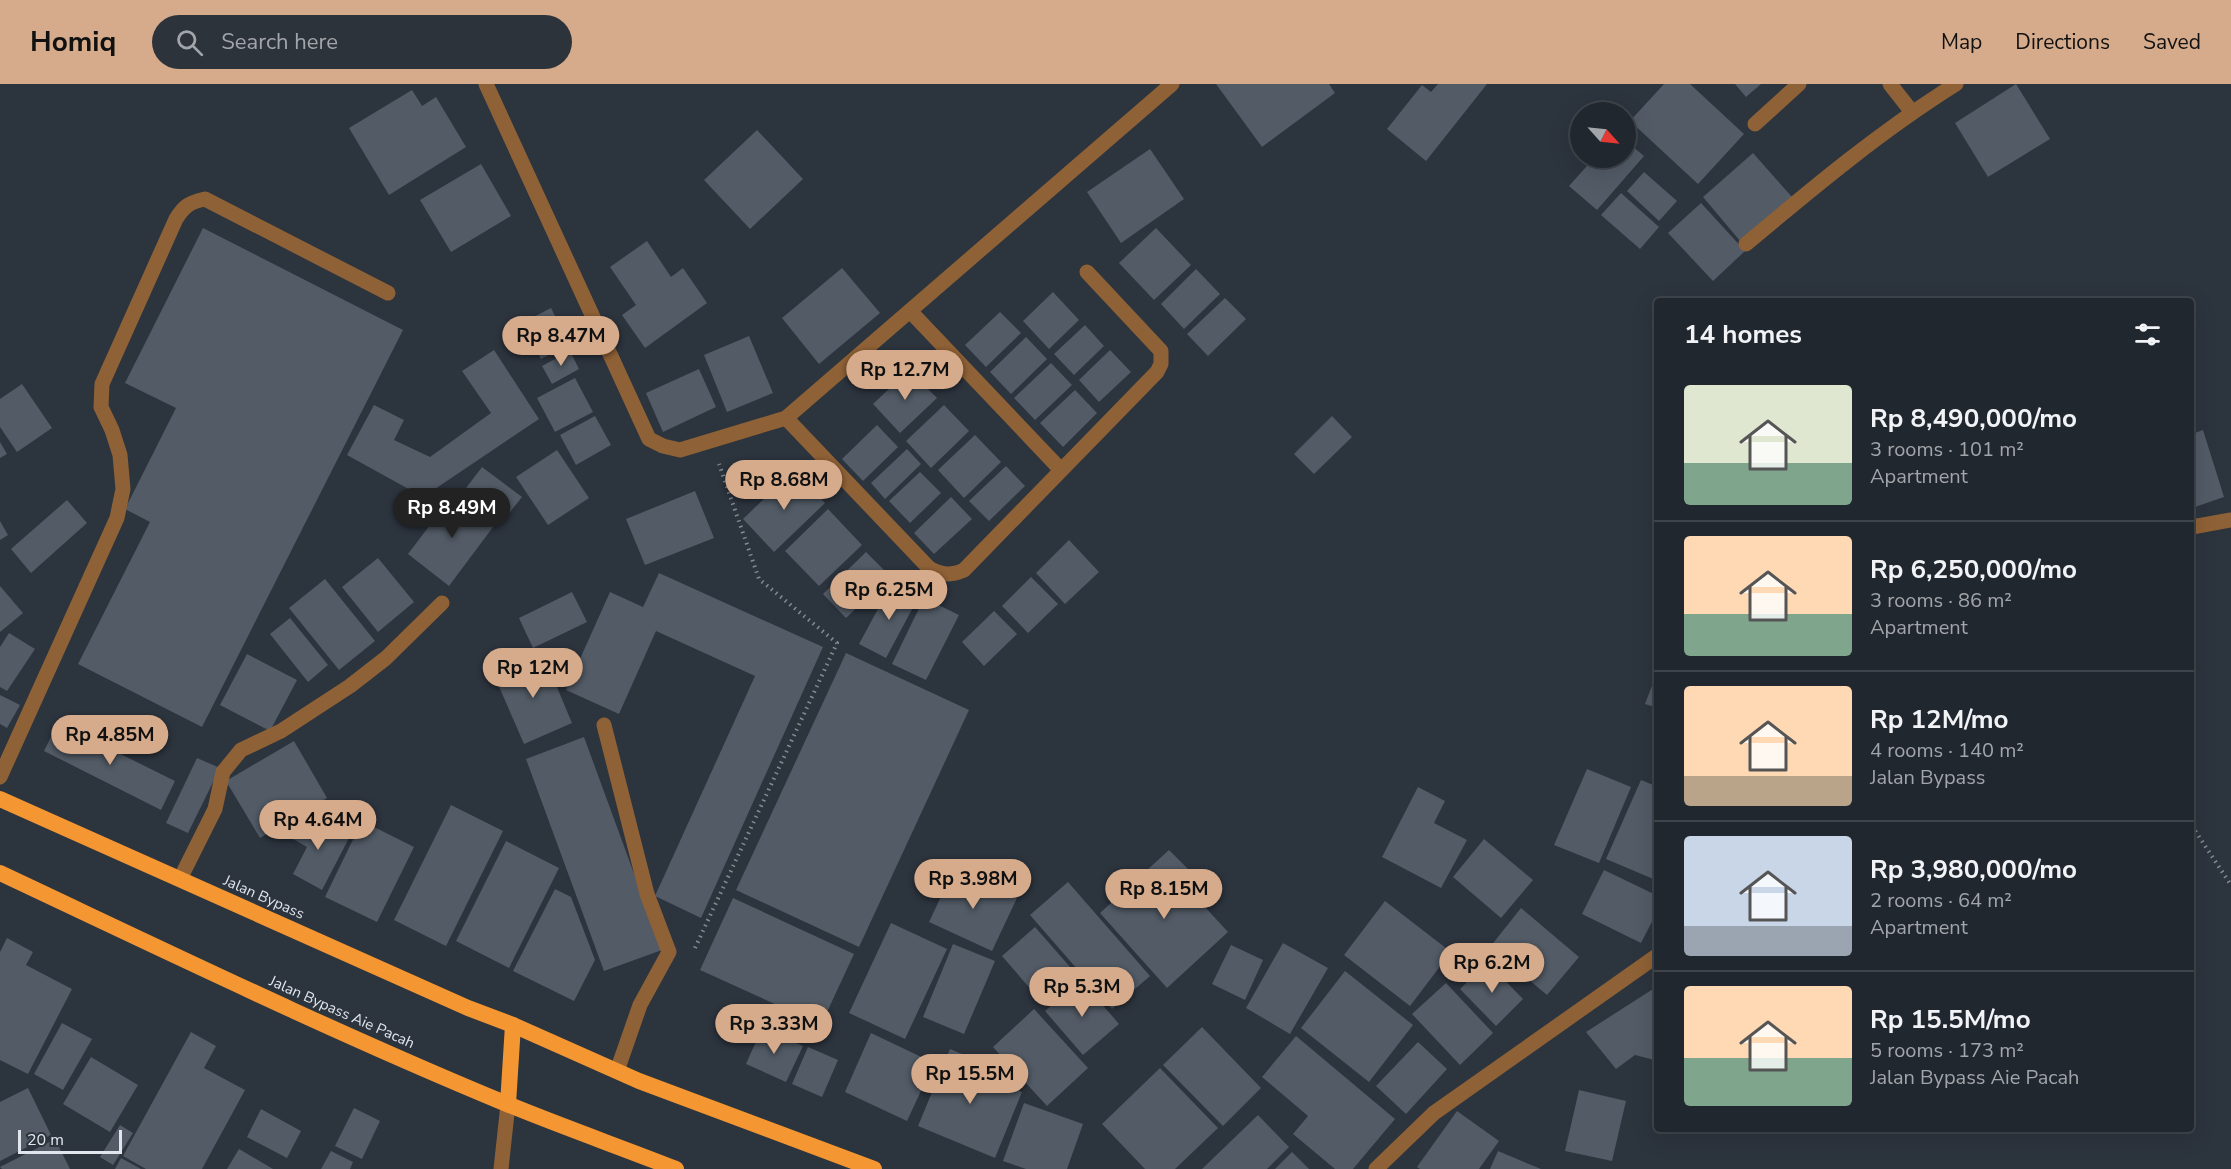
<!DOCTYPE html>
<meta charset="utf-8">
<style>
:root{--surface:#21272e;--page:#2d333a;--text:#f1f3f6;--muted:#a2a5aa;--line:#3e444a;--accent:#d6ab8b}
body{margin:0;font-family:"Nunito Sans",sans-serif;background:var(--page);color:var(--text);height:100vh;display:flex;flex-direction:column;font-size:22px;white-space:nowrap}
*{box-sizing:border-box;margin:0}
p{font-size:20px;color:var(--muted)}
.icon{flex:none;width:33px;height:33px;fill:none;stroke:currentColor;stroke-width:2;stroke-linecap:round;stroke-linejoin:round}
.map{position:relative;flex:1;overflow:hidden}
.side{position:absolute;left:1654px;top:214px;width:540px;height:834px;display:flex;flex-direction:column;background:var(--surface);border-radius:6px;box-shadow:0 6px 24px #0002,0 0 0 2px var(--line)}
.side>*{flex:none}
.needle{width:39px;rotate:117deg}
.tools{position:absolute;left:1570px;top:18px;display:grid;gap:12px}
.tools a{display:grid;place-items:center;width:66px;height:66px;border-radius:50%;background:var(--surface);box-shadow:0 6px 24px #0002,0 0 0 2px var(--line);font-size:30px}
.scale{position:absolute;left:18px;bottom:15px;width:104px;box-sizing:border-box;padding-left:6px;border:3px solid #e1e6ed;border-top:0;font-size:16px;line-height:21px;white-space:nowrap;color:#e1e6ed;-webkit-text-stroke:4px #2c343e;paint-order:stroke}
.price{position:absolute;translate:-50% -51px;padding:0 14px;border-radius:21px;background:var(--accent);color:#111;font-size:20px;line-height:39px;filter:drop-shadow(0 2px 3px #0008)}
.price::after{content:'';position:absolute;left:50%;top:36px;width:18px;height:14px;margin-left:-9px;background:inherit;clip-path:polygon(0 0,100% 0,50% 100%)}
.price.current{background:#222;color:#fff}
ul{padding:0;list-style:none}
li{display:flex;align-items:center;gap:18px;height:150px;padding:0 30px}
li+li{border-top:2px solid var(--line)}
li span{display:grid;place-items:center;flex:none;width:168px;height:120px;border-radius:6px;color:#555}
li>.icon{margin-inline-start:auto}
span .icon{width:72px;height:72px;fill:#fffc;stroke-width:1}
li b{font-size:26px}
h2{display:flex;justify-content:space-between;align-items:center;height:72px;padding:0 30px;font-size:26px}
header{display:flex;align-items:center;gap:36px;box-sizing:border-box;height:84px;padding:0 30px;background:var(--accent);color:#111}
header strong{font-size:28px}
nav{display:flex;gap:33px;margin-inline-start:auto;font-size:21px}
.search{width:420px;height:54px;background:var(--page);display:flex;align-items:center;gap:15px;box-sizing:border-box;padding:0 21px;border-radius:33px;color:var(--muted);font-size:22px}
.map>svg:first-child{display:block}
.building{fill:#525b66}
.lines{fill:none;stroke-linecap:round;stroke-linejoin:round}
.path{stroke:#848b93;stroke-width:4;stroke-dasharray:1.5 4.5;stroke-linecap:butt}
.service{stroke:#8f6136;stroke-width:15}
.minor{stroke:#8f6136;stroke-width:15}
.trunk{stroke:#f49631;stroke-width:16}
.labels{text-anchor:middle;stroke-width:4.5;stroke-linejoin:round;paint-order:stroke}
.street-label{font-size:15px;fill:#e1e6ed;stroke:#2c343e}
</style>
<header>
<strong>Homiq</strong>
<div class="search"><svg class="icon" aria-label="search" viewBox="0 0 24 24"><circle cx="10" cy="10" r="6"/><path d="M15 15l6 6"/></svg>Search here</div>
<nav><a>Map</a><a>Directions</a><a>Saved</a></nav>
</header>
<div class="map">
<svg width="2231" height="1085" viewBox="0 0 2231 1085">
<rect width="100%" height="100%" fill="#2c343e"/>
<g class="building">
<polygon points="1216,0 1329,0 1335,9 1262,63"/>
<polygon points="1438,0 1487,0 1426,77 1387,45 1422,1 1431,8"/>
<polygon points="1664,0 1690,0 1744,50 1698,100 1630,37"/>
<polygon points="1735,0 1761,0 1746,13"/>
<polygon points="2016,0 2050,55 1988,93 1955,39"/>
<polygon points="412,6 422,22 436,13 466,63 389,111 349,44"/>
<polygon points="757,46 803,95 750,145 704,96"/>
<polygon points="1626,57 1644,72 1597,126 1569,102 1594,74 1626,74"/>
<polygon points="1150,65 1184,115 1121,159 1087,108"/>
<polygon points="1753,69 1792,113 1741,158 1703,113"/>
<polygon points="481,80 511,132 451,168 420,116"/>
<polygon points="1644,88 1677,117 1659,137 1627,107"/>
<polygon points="1621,109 1659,143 1640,165 1601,131"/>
<polygon points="1701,119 1745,167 1713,197 1668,149"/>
<polygon points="203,144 403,246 202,643 78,580 150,438 125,425 176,324 125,299"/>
<polygon points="1156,144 1191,181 1154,216 1119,179"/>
<polygon points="647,157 671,193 683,184 707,219 645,264 622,231 636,221 610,183"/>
<polygon points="842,184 880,229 819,280 782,234"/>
<polygon points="1196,185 1220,210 1184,245 1161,220"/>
<polygon points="1053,208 1079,236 1049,265 1023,237"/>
<polygon points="1225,214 1246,235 1208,272 1187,250"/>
<polygon points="551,224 569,260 541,275 522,239"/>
<polygon points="1000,228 1021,249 986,283 965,261"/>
<polygon points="1085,241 1104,262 1074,291 1054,270"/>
<polygon points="749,252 773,309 727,328 704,271"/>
<polygon points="1026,253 1047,275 1011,310 990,288"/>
<polygon points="494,266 539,335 423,413 347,371 374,321 404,336 394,356 430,373 491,329 462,287"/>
<polygon points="1110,266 1131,288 1099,318 1079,296"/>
<polygon points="570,267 579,285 552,300 542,282"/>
<polygon points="1051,279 1072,301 1035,336 1014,314"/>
<polygon points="699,285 716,323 663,348 646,309"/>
<polygon points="909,286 937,314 900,349 873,320"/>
<polygon points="575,294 593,328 555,348 537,314"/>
<polygon points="22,300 52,344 17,368 0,343 0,315"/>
<polygon points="1075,306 1097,329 1063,363 1040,339"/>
<polygon points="944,321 969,347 931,384 906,357"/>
<polygon points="595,332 611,361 576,381 560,351"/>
<polygon points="1332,332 1352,353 1314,390 1294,370"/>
<polygon points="877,341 898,363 863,397 842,375"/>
<polygon points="2203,346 2224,413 2192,424 2192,350"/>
<polygon points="975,351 1001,378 964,414 938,386"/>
<polygon points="0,358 7,370 0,374"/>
<polygon points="907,365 921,380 885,415 871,399"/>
<polygon points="557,366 589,414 548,441 516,393"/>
<polygon points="1006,382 1025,402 989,437 969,417"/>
<polygon points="482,383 522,413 502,438 463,408"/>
<polygon points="794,386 825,419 774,468 743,435"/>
<polygon points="920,388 941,409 910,439 889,417"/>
<polygon points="695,407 714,454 645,481 626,435"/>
<polygon points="455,408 496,439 449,502 408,470"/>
<polygon points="951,413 972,435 934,470 914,449"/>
<polygon points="67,416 87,439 31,489 11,465"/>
<polygon points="828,425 862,461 819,502 785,467"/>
<polygon points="0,437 8,451 0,456"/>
<polygon points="1069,456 1099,488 1065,520 1036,489"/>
<polygon points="866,468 890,492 846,534 823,510"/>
<polygon points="378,474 414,518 378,548 342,503"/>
<polygon points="659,489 823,563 701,834 655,812 755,592 656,547 619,630 566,606 610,508 643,523"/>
<polygon points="1031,493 1058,520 1028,549 1002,522"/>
<polygon points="325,495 375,557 339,586 289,524"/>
<polygon points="892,499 918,514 886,574 859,560"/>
<polygon points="0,502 23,529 0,548"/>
<polygon points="572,508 587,538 533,564 519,534"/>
<polygon points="924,514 959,531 926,596 892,580"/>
<polygon points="994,527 1017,550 984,582 962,558"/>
<polygon points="290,534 328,581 308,598 270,550"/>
<polygon points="9,549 35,565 7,607 0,603 0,563"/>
<polygon points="846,569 969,626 859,863 736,806"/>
<polygon points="247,570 297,596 270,647 220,621"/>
<polygon points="543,570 572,639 524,660 494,591"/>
<polygon points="1658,586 1658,624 1645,620"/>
<polygon points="0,611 20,621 7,644 0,640"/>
<polygon points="58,639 175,697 161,726 44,667"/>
<polygon points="584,653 662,866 604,887 526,675"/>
<polygon points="294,657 327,714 260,754 226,697"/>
<polygon points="197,674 220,684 188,749 166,739"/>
<polygon points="1587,685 1631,703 1599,779 1554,761"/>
<polygon points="1641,696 1658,703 1658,797 1606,775"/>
<polygon points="1418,703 1445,717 1434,739 1467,756 1441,804 1382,773"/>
<polygon points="451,721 503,747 446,862 394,836"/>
<polygon points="306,731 349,754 322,806 293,790 307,763 293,755"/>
<polygon points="362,737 414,763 377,838 325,813"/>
<polygon points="1484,755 1533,796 1501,834 1453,793"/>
<polygon points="506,757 559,784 509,884 456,857"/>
<polygon points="1169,766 1192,789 1182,798 1228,848 1167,904 1100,829"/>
<polygon points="954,785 1017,814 992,867 929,838"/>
<polygon points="1604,786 1658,812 1658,826 1641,859 1582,830"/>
<polygon points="1068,798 1150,892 1112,925 1030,831"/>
<polygon points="555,805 571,813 595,876 574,917 513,887"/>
<polygon points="733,814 854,870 821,941 700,886"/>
<polygon points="1385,817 1451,868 1410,922 1344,871"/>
<polygon points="1521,824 1579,873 1547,911 1490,863"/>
<polygon points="891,839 947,865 905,955 849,929"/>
<polygon points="1035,843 1078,892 1045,922 1002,872"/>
<polygon points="7,854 33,868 26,881 72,905 28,990 0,976 0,868"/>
<polygon points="1283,859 1328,884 1290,950 1246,924"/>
<polygon points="953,860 995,877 964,950 923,933"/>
<polygon points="1231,861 1263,876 1245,916 1212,900"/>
<polygon points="1487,878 1523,915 1496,942 1460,905"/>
<polygon points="1345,887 1413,941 1369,998 1301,944"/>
<polygon points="1081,896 1119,940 1083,971 1045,927"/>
<polygon points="1446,899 1493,949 1460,981 1412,930"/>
<polygon points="1653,905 1658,906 1658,977 1635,971 1616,985 1586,948"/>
<polygon points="1034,925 1088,984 1047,1022 993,963"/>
<polygon points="62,939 92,955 63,1006 34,990"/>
<polygon points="1202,943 1261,1004 1223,1042 1163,981"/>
<polygon points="762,944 803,962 786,998 746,980"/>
<polygon points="191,948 216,962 204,984 245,1006 202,1085 146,1085 123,1072"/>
<polygon points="871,949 934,979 907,1037 845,1008"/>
<polygon points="1296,952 1395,1035 1353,1085 1335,1085 1293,1050 1308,1032 1262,993"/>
<polygon points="1418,958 1447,985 1406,1030 1376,1002"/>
<polygon points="808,963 838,976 822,1013 792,1000"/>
<polygon points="950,965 998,985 993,995 1022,1008 995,1074 918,1042"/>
<polygon points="91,973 138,1001 110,1048 63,1020"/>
<polygon points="1160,984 1218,1044 1175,1085 1145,1085 1102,1040"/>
<polygon points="28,1004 51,1051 0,1077 0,1018"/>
<polygon points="1579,1006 1626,1017 1612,1077 1565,1067"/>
<polygon points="1024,1019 1083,1040 1067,1085 1026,1085 1003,1077"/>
<polygon points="354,1024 380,1037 362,1075 335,1062"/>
<polygon points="261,1025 301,1047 287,1074 247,1053"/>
<polygon points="1457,1027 1499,1057 1479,1085 1420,1085 1417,1083"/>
<polygon points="1258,1031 1289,1063 1267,1085 1202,1085"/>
<polygon points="120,1041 133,1049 113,1081 100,1073"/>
<polygon points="55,1055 70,1085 2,1085 0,1083"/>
<polygon points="239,1065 273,1085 227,1085"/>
<polygon points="331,1067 353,1078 350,1085 321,1085"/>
<polygon points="1498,1067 1541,1085 1490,1085"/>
<polygon points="1292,1068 1309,1085 1275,1085"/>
<polygon points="121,1074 141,1085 115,1085"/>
</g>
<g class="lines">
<g class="path">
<polyline points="2192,742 2231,801"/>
<polyline points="695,864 837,559 759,495 719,380"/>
</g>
<g class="service">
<polyline points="604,641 647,810 669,868 640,921 617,987"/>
<path d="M0 693 117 434 123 405 120 371 112 346 101 323 102 300 176 135C184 122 190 118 205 115L388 209"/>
</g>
<g class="minor">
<polyline points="486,0 649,355 663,362 680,366 786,334 1172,0"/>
<polyline points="1890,0 1912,28"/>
<polyline points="1755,40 1799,0"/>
<path d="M1746 160C1814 103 1881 47 1956 0"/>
<polyline points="910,227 1061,386"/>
<path d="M786 334 929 484C942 491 951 492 964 486L1157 288 1161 280V267L1087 188"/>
<polyline points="2192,443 2231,436"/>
<polyline points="180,795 215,725 223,688 241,666 281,647 350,602 386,574 442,519"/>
<polyline points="501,1085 508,1020"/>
<polyline points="1376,1085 1434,1029 1658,871"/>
</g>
<g class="trunk">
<polyline points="0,715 468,924 513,941 639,997 874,1085"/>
<path d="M0 789C168 868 335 949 507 1020 563 1043 620 1063 676 1085"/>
<polyline points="508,1020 513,941"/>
</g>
</g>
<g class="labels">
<g class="street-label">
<text transform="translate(264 813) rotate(24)" y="5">Jalan Bypass</text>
<text transform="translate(342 928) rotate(24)" y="5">Jalan Bypass Aie Pacah</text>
</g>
</g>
</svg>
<div class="tools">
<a><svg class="needle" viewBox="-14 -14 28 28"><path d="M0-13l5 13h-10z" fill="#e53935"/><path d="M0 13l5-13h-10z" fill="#a2a5aa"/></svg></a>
</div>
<div class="scale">20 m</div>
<b class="price" style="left:561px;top:283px">Rp 8.47M</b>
<b class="price" style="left:905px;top:317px">Rp 12.7M</b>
<b class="price" style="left:784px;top:427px">Rp 8.68M</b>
<b class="price current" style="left:452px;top:455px">Rp 8.49M</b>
<b class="price" style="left:889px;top:537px">Rp 6.25M</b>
<b class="price" style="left:533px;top:615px">Rp 12M</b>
<b class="price" style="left:110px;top:682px">Rp 4.85M</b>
<b class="price" style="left:318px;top:767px">Rp 4.64M</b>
<b class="price" style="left:973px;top:826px">Rp 3.98M</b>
<b class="price" style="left:1164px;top:836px">Rp 8.15M</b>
<b class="price" style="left:1492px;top:910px">Rp 6.2M</b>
<b class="price" style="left:1082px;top:934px">Rp 5.3M</b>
<b class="price" style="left:774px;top:971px">Rp 3.33M</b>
<b class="price" style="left:970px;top:1021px">Rp 15.5M</b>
<section class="side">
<h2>14 homes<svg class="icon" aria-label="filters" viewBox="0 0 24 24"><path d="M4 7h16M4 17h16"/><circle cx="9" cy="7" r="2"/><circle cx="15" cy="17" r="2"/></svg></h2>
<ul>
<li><span style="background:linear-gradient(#dfe7d0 65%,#7fa58c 0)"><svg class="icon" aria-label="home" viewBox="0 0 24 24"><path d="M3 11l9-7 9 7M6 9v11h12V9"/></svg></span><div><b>Rp 8,490,000/mo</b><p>3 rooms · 101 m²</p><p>Apartment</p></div></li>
<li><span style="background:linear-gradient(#ffd9b3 65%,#7fa58c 0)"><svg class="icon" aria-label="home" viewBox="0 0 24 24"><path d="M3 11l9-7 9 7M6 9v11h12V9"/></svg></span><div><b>Rp 6,250,000/mo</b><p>3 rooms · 86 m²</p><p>Apartment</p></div></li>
<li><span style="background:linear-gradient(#ffd9b3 75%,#b9a48a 0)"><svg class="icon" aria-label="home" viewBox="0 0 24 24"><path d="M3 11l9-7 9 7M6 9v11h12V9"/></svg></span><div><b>Rp 12M/mo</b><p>4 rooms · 140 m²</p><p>Jalan Bypass</p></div></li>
<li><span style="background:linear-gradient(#c9d6e8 75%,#9aa5b1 0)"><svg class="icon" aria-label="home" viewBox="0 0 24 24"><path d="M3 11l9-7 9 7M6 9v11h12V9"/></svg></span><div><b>Rp 3,980,000/mo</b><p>2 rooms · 64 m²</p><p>Apartment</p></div></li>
<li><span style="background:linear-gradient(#ffd9b3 60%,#7fa58c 0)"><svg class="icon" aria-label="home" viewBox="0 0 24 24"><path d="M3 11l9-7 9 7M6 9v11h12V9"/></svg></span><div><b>Rp 15.5M/mo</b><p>5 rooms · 173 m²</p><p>Jalan Bypass Aie Pacah</p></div></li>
</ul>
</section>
</div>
